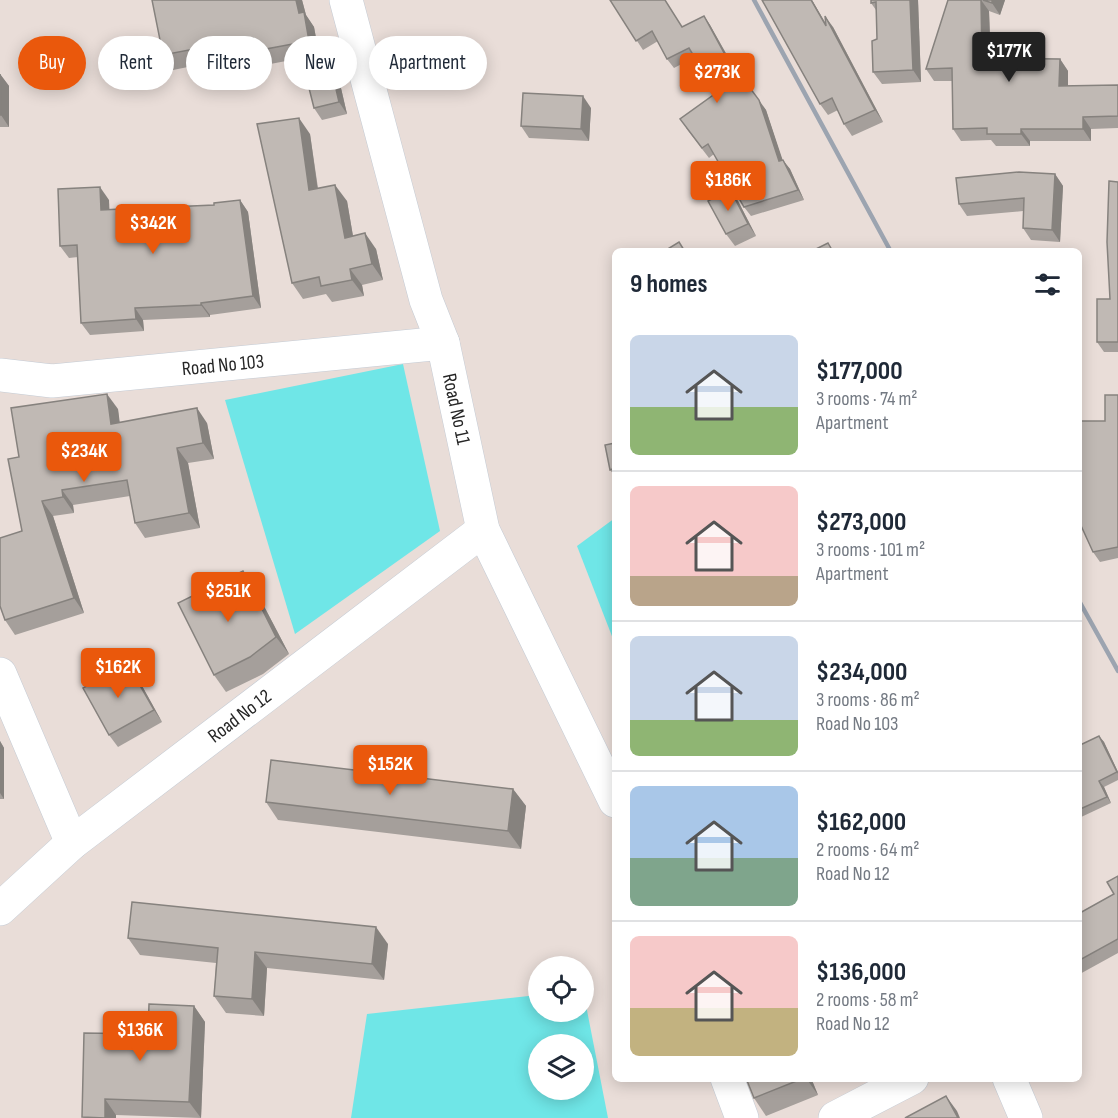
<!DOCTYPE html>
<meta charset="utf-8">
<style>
:root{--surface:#fff;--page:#f2f2f3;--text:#1f2937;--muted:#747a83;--line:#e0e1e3;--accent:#ea580c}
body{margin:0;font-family:"Sofia Sans Condensed",sans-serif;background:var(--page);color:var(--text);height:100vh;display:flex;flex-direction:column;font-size:22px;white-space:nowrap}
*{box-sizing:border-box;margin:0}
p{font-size:20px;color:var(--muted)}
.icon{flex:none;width:33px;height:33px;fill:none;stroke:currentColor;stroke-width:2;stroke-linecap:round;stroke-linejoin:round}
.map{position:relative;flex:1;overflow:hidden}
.drawer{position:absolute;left:612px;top:248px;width:470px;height:834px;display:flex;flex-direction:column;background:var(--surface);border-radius:9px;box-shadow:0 3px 15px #0003}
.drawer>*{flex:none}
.hud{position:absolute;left:18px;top:36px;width:504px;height:54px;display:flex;gap:12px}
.fabs{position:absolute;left:528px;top:956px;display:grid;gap:12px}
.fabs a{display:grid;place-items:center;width:66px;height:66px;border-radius:50%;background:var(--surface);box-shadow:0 3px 15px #0003;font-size:30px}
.price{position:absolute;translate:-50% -51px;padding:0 14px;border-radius:6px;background:var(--accent);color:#fff;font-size:20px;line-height:39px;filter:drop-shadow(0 2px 3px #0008)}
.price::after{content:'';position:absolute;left:50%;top:36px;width:18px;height:14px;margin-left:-9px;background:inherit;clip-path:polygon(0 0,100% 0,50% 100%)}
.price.current{background:#222;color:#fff}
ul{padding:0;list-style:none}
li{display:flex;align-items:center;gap:18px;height:150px;padding:0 18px}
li+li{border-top:2px solid var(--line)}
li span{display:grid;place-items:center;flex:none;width:168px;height:120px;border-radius:9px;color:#555}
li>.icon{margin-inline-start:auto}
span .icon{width:72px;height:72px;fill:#fffc;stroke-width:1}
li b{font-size:26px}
h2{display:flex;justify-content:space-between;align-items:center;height:72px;padding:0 18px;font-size:26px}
.pill{padding:0 21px;border-radius:27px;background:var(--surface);box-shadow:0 3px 15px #0003;font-size:21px;line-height:54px}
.pill.current{background:var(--accent);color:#fff}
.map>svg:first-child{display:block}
.water{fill:#6fe6e7;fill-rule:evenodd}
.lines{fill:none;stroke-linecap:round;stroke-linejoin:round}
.minor-casing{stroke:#c4cbd4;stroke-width:34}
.minor{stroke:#fff;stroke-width:33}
.rail{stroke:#9ca4b0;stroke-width:4.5}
.wall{fill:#a59f9b}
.shaded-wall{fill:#86827e}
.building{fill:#c0b9b4;stroke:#86827e;stroke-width:1.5}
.labels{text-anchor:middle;stroke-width:4.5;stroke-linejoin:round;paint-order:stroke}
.street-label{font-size:20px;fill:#262626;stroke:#fff}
</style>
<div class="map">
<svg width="1118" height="1118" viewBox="0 0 1118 1118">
<rect width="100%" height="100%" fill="#e9ddd8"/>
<g class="water">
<polygon points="403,364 440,531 295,634 225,400"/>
<polygon points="615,518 615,644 577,546"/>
<path d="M538 995V1011H584V995L608 1118H351L367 1014ZM538 1044H584V1089H538Z"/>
</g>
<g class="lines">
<defs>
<g id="minor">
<path id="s1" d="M346 0 426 300 443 343 483 530 615 801"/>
<path id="s2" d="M0 375 52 381 443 343"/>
<polyline points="0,674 72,843"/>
<path id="s3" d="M0 909 72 843 483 530"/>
<polyline points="727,1078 742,1118"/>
<polyline points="1009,1078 1026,1118"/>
<polyline points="835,1118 912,1078"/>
</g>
</defs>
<use href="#minor" class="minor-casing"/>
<use href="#minor" class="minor"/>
<g class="rail">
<polyline points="754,0 890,250"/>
<polyline points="1078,599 1118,671"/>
</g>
</g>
<g class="wall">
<polygon points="152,0 302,0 306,15 314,27 318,48 334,58 347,114 322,120 314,108 302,58 265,65 257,53 173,70 163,55"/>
<polygon points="610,0 665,0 682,27 704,16 710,25 744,85 766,110 782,160 790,169 804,200 751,216 744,207 714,154 709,158 686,128 716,93 695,57 674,68 667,59 658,41 643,50"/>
<polygon points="762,0 812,0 826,24 833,27 883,122 852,136 844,124 838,110 828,115 820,104"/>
<polygon points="918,0 921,82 882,84 873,72 877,39 876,10 871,3"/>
<polygon points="948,0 1005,0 1000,15 989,11 991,58 1060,59 1068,71 1068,86 1118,85 1118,128 1091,129 1091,141 1030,141 1030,146 996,146 991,140 961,141 953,129 952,81 934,81 926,69"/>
<polygon points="0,74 9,86 9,127 0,127"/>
<polygon points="591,108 589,141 529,138 521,126"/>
<polygon points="310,134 318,188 347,201 353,236 376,249 383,280 362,285 364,296 332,302 326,294 303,299 292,283"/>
<polygon points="1055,174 1063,186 1060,242 1031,240 1023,228 1023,211 967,216 959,204"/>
<polygon points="1118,182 1118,352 1104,352 1097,342 1110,299"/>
<polygon points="109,200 109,209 214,205 240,200 248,212 261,308 210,315 210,317 143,320 144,331 90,335 81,323 78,257 69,258 60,246"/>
<polygon points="738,201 756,236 735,246 726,234"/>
<polygon points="1118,395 1118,558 1100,562 1093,552 1081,524 1078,525 1078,421 1105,421"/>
<polygon points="118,409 119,422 207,423 214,459 188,463 200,528 145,538 135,523 130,496 73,505 74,513 53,516 84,613 15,635 5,620 22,531 19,457"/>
<polygon points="615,468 615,476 610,470"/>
<polygon points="255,589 289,654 263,674 226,692 214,675"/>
<polygon points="136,675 162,722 118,747 109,735"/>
<polygon points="1099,736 1104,742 1118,772 1118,780 1104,787 1111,803 1079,818 1078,746"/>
<polygon points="0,741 4,748 4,799 0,799"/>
<polygon points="513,789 526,806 521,849 278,820 266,802"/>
<polygon points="1118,876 1118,953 1078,975 1078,914 1114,894"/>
<polygon points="128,938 388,944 384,980 267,968 264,1016 226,1013 214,996 216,963 140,955"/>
<polygon points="194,1006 205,1022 201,1118 116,1115 116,1118 83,1118 148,1034"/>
<polygon points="746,1078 811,1078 818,1095 766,1116 754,1098"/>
</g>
<g class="shaded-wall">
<polygon points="296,0 302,0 306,15 314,27 319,55 309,41 299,13"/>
<polygon points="811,0 812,0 834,38 826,26"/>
<polygon points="910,0 918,0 921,82 913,70"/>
<polygon points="981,0 989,11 991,70 982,58"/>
<polygon points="992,0 1005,0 1000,15 992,3"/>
<polygon points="704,16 710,25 749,95 742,86"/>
<polygon points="825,16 833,27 883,122 875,110"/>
<polygon points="326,46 334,58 347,114 339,102"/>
<polygon points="1060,59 1068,71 1068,98 1059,86"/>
<polygon points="0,74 9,86 9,127 1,115"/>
<polygon points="583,96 591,108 589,141 581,129"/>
<polygon points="759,100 766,110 786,170 779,161"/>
<polygon points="1083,117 1091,129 1091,141 1083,129"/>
<polygon points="299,118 310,134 320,206 309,190"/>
<polygon points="1021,129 1030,141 1030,146 1021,134"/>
<polygon points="783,160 790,169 804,200 798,190"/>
<polygon points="1055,174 1063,186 1060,242 1052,230"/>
<polygon points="335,185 347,201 356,254 345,238"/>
<polygon points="100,187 109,200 110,222 101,210"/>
<polygon points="730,189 738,201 756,236 748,224"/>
<polygon points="240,200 248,212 261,308 253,296"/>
<polygon points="365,233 376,249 383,280 372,264"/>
<polygon points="350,269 362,285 364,296 352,280"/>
<polygon points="201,303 210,315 210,317 201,305"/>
<polygon points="135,308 143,320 144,331 136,319"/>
<polygon points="107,394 118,409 122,439 111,424"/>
<polygon points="197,408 207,423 214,459 203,443"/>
<polygon points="177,448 188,463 200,528 189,513"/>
<polygon points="62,490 73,505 74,513 63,497"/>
<polygon points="42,501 53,516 84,613 74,598"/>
<polygon points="243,571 255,589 289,654 276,637"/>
<polygon points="127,663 136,675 162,722 154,710"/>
<polygon points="1099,736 1104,742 1118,772 1118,774"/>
<polygon points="0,741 4,748 4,799 0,793"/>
<polygon points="1099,781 1104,787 1111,803 1107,797"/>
<polygon points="513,789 526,806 521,849 508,831"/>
<polygon points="376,927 388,944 384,980 372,964"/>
<polygon points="255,952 267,968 264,1016 252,999"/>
<polygon points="194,1006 205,1022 201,1118 189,1102"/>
<polygon points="806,1078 811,1078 818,1095"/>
<polygon points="946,1096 957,1111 960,1118 958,1118"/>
<polygon points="105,1099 116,1115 116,1118 105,1118"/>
</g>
<g class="building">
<polygon points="152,0 296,0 299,13 304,12 309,41 255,51 253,38 163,55"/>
<polygon points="610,0 665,0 682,27 704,16 742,86 747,84 759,100 779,161 783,160 798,190 744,207 708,144 702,148 680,119 716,93 689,48 667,59 652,31 636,41"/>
<polygon points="762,0 811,0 826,26 825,16 875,110 844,124 832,98 820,104"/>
<polygon points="871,0 910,0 913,70 873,72 872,41 877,39 876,2 871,3"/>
<polygon points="948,0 981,0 982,58 1060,59 1059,86 1118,85 1118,116 1083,117 1083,129 1021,129 1021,134 987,134 987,128 953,129 952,68 926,69"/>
<polygon points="983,0 992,0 992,3"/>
<polygon points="326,46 339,102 314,108 300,52"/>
<polygon points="0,74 1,115 0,115"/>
<polygon points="523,93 583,96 581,129 521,126"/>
<polygon points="299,118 309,190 335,185 345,238 365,233 372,264 350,269 352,280 321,286 319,277 292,283 257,124"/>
<polygon points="1019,172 1055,174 1052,230 1023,228 1024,198 959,204 956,178"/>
<polygon points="1109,181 1118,182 1118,342 1097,342 1097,299 1110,299 1107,242"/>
<polygon points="100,187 101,210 214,205 214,203 240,200 253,296 201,303 201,305 135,308 136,319 81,323 77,245 60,246 58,189"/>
<polygon points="730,189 748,224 726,234 708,201"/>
<polygon points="679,242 684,250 666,250"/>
<polygon points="828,243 832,250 814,250"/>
<polygon points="107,394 111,424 197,408 203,443 177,448 189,513 135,523 127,480 62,490 63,497 42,501 74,598 5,620 0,606 0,538 22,531 8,459 19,457 11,408"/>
<polygon points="1105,395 1118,395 1118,547 1093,552 1078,519 1078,421 1105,421"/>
<polygon points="615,443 615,468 610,470 605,445"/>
<polygon points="243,571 276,637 250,657 214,675 178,603"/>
<polygon points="127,663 154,710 109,735 83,688"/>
<polygon points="1099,736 1117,772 1099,781 1107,797 1078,810 1078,746"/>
<polygon points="271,760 513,789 508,831 266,802"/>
<polygon points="1118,876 1118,939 1078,961 1078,914 1114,894 1107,882"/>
<polygon points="132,902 376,927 372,964 255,952 252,999 214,996 218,948 128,938"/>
<polygon points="149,1004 194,1006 189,1102 105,1099 105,1118 82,1117 84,1033 148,1034"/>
<polygon points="746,1078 804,1078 754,1098"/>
<polygon points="946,1096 958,1118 905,1118"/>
</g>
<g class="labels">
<g class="street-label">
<text dy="7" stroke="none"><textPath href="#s2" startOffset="224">Road No 103</textPath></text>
<text dy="7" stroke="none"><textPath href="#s1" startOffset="424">Road No 11</textPath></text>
<text dy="7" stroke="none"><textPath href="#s3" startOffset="308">Road No 12</textPath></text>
</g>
</g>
</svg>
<div class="fabs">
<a><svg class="icon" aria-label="locate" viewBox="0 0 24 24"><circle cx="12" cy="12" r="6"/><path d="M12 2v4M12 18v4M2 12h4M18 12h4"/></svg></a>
<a><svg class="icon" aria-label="layers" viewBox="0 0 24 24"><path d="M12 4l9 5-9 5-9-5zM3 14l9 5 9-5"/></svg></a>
</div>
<b class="price current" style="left:1009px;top:83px">$177K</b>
<b class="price" style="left:717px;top:104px">$273K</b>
<b class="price" style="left:728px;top:212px">$186K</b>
<b class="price" style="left:153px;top:255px">$342K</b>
<b class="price" style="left:84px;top:483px">$234K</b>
<b class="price" style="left:228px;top:623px">$251K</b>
<b class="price" style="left:118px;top:699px">$162K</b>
<b class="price" style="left:390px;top:796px">$152K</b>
<b class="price" style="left:140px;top:1062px">$136K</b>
<div class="hud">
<a class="pill current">Buy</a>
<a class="pill">Rent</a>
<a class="pill">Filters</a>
<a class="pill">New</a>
<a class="pill">Apartment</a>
</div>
<section class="drawer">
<h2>9 homes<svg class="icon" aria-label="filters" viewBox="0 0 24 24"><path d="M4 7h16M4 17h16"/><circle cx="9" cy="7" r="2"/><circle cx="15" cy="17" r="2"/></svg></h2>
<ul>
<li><span style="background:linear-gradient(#c9d6e8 60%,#8fb573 0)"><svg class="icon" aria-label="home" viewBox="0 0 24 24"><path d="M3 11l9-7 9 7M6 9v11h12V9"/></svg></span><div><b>$177,000</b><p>3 rooms · 74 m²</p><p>Apartment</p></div></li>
<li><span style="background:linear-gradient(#f6c9c9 75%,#b9a48a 0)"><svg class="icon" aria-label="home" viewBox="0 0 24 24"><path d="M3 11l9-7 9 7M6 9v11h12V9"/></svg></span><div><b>$273,000</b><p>3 rooms · 101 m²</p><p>Apartment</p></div></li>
<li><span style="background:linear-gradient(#c9d6e8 70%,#8fb573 0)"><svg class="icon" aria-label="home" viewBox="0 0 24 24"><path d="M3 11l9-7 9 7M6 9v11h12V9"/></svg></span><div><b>$234,000</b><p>3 rooms · 86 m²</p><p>Road No 103</p></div></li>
<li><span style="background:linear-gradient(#a9c7e8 60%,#7fa58c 0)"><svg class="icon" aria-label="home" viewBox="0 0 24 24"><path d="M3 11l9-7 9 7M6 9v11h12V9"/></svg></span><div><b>$162,000</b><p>2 rooms · 64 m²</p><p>Road No 12</p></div></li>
<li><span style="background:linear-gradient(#f6c9c9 60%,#c2b280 0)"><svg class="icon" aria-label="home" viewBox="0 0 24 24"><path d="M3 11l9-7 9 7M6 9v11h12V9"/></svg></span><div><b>$136,000</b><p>2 rooms · 58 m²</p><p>Road No 12</p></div></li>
</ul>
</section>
</div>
